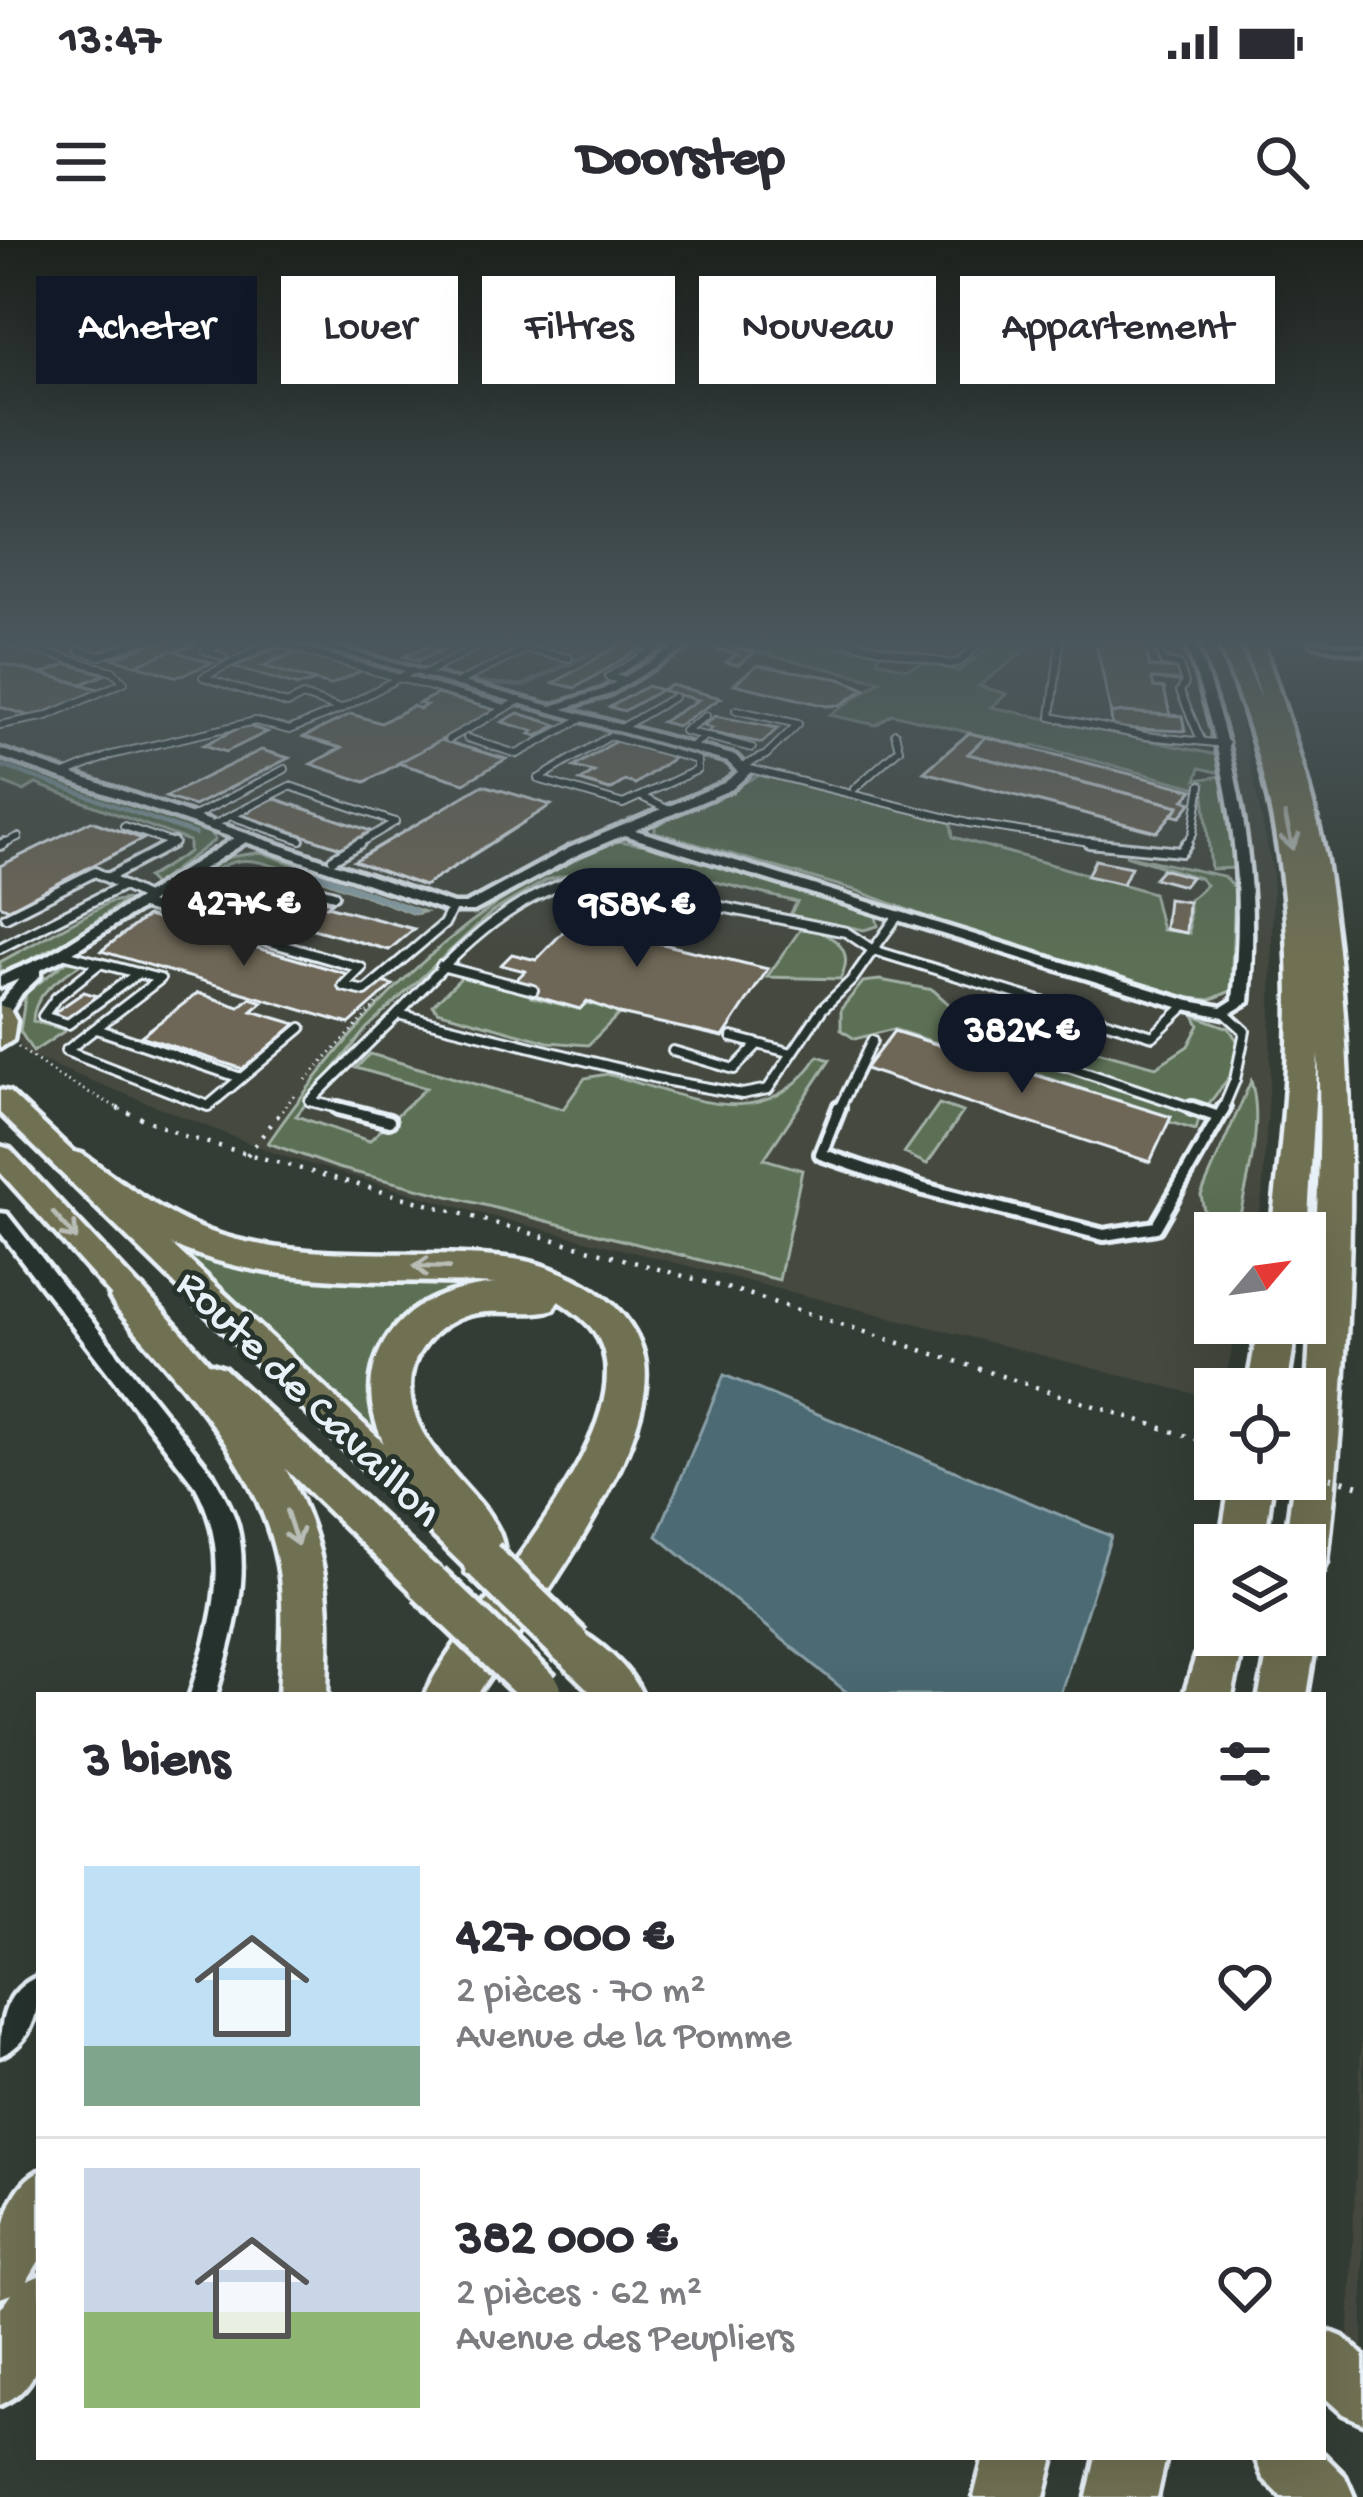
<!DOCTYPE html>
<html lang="fr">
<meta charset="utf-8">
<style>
:root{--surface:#fff;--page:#f7f7f7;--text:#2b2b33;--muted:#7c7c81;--line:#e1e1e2;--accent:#111827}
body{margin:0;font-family:"Gochi Hand",sans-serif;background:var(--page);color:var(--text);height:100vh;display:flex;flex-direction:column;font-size:45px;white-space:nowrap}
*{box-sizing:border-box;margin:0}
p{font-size:39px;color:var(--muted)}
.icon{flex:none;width:66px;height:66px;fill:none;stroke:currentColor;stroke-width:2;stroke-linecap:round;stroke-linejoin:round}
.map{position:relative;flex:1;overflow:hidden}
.panel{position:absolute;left:36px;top:1452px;width:1290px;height:768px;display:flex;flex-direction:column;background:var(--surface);border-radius:0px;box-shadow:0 12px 48px #0002}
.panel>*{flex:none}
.top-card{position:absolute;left:36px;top:36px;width:1293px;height:108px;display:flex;gap:24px}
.needle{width:78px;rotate:61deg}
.buttons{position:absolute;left:1194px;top:972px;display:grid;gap:24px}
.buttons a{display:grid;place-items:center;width:132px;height:132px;border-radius:0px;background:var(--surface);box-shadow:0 12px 48px #0002;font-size:60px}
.price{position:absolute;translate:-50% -102px;padding:0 27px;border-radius:42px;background:var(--accent);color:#fff;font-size:39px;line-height:78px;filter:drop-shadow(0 3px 6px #0008)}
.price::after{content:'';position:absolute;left:50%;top:72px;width:36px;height:27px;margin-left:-18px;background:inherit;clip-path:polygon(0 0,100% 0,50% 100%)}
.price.current{background:#222;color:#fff}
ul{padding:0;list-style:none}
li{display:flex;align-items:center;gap:36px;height:300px;padding:0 48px}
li+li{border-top:3px solid var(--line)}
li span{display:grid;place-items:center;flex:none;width:336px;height:240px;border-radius:0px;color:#555}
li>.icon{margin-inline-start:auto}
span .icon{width:144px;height:144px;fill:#fffc;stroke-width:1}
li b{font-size:51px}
h2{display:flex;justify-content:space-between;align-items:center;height:144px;padding:0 48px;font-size:51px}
.tag{padding:0 42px;border-radius:0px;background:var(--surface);box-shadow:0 12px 48px #0002;font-size:42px;line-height:108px}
.tag.current{background:var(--accent);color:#fff}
.status{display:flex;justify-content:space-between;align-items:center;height:84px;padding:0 60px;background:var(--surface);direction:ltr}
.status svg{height:33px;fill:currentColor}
header{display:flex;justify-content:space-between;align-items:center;height:156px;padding:0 48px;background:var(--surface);font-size:54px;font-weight:700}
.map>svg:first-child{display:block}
.built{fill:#45493f}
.green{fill:#5b7054;stroke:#a2b0a6;stroke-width:3}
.water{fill:#4c6a73;stroke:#8aa0a8;stroke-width:3}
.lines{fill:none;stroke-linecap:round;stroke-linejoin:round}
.stream-far1{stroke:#8aa0a8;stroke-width:4.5}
.stream{stroke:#8aa0a8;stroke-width:6}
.building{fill:#6e6657;stroke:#e8f1f8;stroke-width:3}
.lane-far2-casing{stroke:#e8f1f8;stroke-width:10}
.lane-far1-casing{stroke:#e8f1f8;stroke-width:14}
.lane-casing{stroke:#e8f1f8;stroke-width:20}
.street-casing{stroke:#e8f1f8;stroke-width:9}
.primary-casing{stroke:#e8f1f8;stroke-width:9}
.highway-casing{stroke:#e8f1f8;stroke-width:9}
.path-far1{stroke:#e8f1f8;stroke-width:3;stroke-dasharray:1.5 4.5;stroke-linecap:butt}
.path{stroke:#e8f1f8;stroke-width:4.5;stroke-dasharray:3 9;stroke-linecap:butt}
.lane-far2{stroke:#26332d;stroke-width:6}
.lane-far1{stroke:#26332d;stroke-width:8}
.lane{stroke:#26332d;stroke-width:10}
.street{fill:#26332d;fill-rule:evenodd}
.primary{fill:#706f52;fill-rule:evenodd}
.highway{fill:#706f52;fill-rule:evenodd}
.primary-bridge-casing{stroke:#e8f1f8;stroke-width:50;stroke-linecap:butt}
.path-bridge{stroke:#e8f1f8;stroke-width:6;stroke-dasharray:3 10;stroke-linecap:butt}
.primary-bridge{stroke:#706f52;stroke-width:40}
.oneway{stroke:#b8bdb6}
.labels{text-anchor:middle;stroke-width:10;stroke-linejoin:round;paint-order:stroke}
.street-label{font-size:45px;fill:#e8f1f8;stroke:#26332d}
</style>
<div class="status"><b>13:47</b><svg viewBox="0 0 49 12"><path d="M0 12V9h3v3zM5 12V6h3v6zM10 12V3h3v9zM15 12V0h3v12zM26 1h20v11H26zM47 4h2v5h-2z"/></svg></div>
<header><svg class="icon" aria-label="menu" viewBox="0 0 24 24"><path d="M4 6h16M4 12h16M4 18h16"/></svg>Doorstep<svg class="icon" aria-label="search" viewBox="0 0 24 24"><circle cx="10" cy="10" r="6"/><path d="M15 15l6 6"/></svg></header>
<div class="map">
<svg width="1363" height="2257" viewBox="0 0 1363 2257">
<rect width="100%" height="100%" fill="#343d35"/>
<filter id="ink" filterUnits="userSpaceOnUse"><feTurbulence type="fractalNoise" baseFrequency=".00833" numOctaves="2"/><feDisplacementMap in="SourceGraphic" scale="24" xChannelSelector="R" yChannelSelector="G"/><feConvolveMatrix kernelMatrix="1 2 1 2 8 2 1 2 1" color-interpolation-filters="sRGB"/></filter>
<g filter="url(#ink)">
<g class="built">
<polygon points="0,402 1208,402 1233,442 1273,634 1270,837 1262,957 1255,993 1215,993 1215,1083 1237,1083 1224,1149 1215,1149 1215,1159 486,975 282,916 24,814 0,765"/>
<polygon points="1363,1763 1363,2124 1348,2111"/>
</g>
<g class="green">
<path d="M714 402H817L814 405C838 411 856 406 880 412L877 420 905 429 925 423 959 431 996 402H1036L979 446 1007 454 991 467 1217 515 1221 533 1200 528 1196 540 1222 536 1233 584 1235 628 1211 629 1204 554 1195 547 1034 505 1028 507 892 474 876 485 830 475 880 441Z"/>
<polygon points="0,520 211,593 215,600 154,645 147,638 189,612 189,601 36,544 24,551 0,542"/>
<polygon points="777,534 951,583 953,597 1153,653 1162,690 1189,693 1189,660 1206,645 1199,638 1125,615 1223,636 1235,648 1231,751 1210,760 1190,758 932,679 858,651 655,592 655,586 668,579 760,535"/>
<path d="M616 601 656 606 876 676 878 686 864 690 790 675 797 662 687 635 628 629 588 630 547 640 492 672 366 789 296 876 369 901 426 848 356 828 370 814 563 869 585 838 607 834C684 854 765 900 818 816L830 820 764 919 802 930 779 1040 338 928 268 903C356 776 468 656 616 601Z"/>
<path d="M261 612 424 672 415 674 318 638 308 644 297 641 305 636C243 616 243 611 187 647L179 645 224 618Z"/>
<polygon points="127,659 73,697 0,735 0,722 110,662"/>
<path d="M808 688C835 696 856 710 840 739L767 737 800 690Z"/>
<path d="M67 721 82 723C61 738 33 753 33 781L66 790 33 812 20 791 26 753Z"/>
<polygon points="462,737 533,753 531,757 579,769 587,763 621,772 588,805 548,802 437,771 433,765"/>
<polygon points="880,740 933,750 960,774 1156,827 1188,806 1199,785 1194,775 1229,788 1238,802 1231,835 1200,875 1196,890 1169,882 1170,877 893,789 855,799 841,790 841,769 863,742"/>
<path d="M1251 841C1265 887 1245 948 1236 993H1215L1214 1022 1201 955Z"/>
<polygon points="939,864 963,872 927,924 904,913"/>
<polygon points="172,1004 197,1012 527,1045 481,1047 377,1119 372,1162 379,1203"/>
</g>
<polygon class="water" points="724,1135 1111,1296 1060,1455 850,1455 657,1296"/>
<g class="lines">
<g class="stream-far1">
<polyline points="287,402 387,430"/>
<polyline points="327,402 379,416"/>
<polyline points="394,420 421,428"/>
<polyline points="440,433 455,438"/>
<polyline points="414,437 505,463"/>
<polyline points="475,442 522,446 589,414"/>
<polyline points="579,470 621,483"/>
<polyline points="683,500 714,508"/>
<polyline points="0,525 195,594"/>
</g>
<polyline class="stream" points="316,634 415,671"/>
</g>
<g class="building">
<polygon points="155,402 197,404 136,425 113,418"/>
<polygon points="436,402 454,404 418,421 404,417"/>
<polygon points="625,402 650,403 575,448 554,443"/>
<polygon points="711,402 755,412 738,425 726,422 737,414 703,405"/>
<polygon points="1096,402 1144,402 1150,427 1177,429 1180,441 1152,439 1154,447 1164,448 1170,475 1111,474"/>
<polygon points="278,407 296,412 263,426 316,441 298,446 234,427"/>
<polygon points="172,410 177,412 212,423 177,437 136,425"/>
<polygon points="297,412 363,430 330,445 263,426"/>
<polygon points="0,423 99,449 101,451 33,477 0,467"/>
<polygon points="67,424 106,434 82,444 42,434"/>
<polygon points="757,425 840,439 865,449 840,465 827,466 734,444"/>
<polygon points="671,445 721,458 677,486 662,482 698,460 661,450"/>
<polygon points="647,446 661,450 624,471 610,467"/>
<polygon points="437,454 496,470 365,542 311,524 341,508 304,497 351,474 381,483 413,466 420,469 426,465 419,463"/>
<polygon points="1123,472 1182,476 1185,491 1112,488 1111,474"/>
<polygon points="518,473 557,485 537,496 530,494 534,491 502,482"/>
<polygon points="715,476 778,488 762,503 708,492 712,488 703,486"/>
<polygon points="245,485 267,492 226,512 204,505"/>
<polygon points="969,493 986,497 968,514 1179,566 1157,592 924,532"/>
<polygon points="986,497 1193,550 1184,560 1192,562 1180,577 1172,575 1179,566 968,514"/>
<polygon points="441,500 506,519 464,543 398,523"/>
<polygon points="616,501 675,517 635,544 625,541 610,550 580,541 594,532 574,527"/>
<polygon points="261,510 289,518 194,566 165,557"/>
<polygon points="483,545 551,565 424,646 354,621"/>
<polygon points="273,558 371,591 341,608 242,575"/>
<polygon points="91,581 143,599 9,669 0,665 0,626"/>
<polygon points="1095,620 1131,627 1123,644 1087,636"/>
<polygon points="1162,629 1191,637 1184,646 1154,638"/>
<polygon points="233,642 319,664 323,660 332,662 327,666 414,689 389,710 306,687 293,699 249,687 262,675 246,686 226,681 241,670 213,663 195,669 181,665 211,643 226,647"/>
<polygon points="609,644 659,656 625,695 768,729 723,797 620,774 587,761 580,769 531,755 537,747 515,741 525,731 501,725 512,714 536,720"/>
<polygon points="1168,659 1188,662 1186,693 1165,689"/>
<polygon points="147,676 351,735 340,747 368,753 382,742 393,745 349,784 101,711"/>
<polygon points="84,752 97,756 66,779 52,774"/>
<polygon points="198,753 239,767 250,758 263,762 252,771 296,784 243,829 141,796"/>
<polygon points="894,791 936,804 1171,877 1150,922 865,829"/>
</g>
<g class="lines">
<defs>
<g id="lane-far2">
<polyline points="273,402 203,437 287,464 303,456 341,469 412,431"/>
<polyline points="273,402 505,468"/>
<polyline points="849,402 950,424 960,422 981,402"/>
<polyline points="1060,402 1051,477 1145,496 1226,504"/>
<polyline points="1157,402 1163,422 1179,425 1185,443 1180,451 1201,500"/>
<polyline points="78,410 100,416 138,402"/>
<polyline points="205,410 225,402"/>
<polyline points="205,410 223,417"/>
<polyline points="424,434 486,402"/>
<polyline points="626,441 608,437 662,405"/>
<polyline points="457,443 527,409 569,418"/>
<polyline points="736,470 798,484 766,515 745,525"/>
<polyline points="706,476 684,491 706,496"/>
<polyline points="0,485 47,476 124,442 113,431 6,402"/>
<polyline points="621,488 674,457"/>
<polygon points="610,496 697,520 697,530 623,564 538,539"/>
<polyline points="467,498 517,514 583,478"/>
<polyline points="449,499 520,460"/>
<polyline points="690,507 706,496 752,508"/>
<polyline points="742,527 968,583 1115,606"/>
<polyline points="65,534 111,515 255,481 289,490 341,469"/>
<polyline points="854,549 899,509 895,493"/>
<polyline points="642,557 671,571"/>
<polyline points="231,576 301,600"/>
<polyline points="191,578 285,529"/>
<polyline points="124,586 173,603"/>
<polyline points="211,586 290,546 395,582"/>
<polyline points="0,605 18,597"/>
<polyline points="167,606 173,603"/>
<polyline points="355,606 395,582"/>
<polyline points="1185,606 1193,593 1201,545"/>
</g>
<g id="lane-far1">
<polyline points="1089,603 1181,612 1187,603"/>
<polyline points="0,605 4,603"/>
<polyline points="333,619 360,603"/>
<path d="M600 634 657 642 677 658 846 692 873 710 852 740 822 769 768 849 742 854 669 841 398 774C457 712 512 650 600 634Z"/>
<polyline points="109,637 173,603"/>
<polyline points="139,664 361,728 343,746 365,751 444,684 452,668"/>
<path d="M159 670C235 623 252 634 334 655"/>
<polyline points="6,677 95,632 148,658"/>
<polyline points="0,708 120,647"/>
<polyline points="873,710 1153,796 1186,765"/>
<polyline points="873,710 897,677"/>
<polyline points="62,713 160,739 66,811 208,866 301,788"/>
<polyline points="100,723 56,758 43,776 68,784 138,733"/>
<polyline points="441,726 533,750"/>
<polyline points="97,789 241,838"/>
<polyline points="963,792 1201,871"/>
<polyline points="732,797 792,813"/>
<polyline points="673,811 734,829 758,804"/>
<polyline points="350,871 310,861 398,774"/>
<polyline points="838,871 872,801"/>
<polyline points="1222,871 1235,840 1245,791 1224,772"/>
</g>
<g id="lane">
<polyline points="338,868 389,881"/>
<polyline points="839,868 821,914 924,949 1104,995 1156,987 1224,868"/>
<polyline points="1192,868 1216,876"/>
</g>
<g id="street">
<path d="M302 402H317L551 466 602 450 684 402H696L610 454 563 469 736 516 751 532 732 549 635 590 1189 761 1222 767 1233 760C1248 631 1228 523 1185 402H1195C1239 520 1261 636 1249 762L1224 777 1181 768 624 595 579 614 474 671H447L246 602 59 721 40 730V736L22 753 7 777 0 778V763L19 739 0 747V736L49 715 234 598 0 517V509L453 664H466L569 608 724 543 738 532 728 522Z"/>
<polygon points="1310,402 1363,408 1363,414 1315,405"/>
<path d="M0 973 7 974 212 1233C221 1250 232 1267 237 1285 251 1341 231 1402 216 1455H190C212 1383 234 1317 196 1247L0 992Z"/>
<path d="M39 1736C39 1769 35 1801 0 1816 0 1782 3 1751 39 1736Z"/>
</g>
<g id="primary">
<polygon points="0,766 9,768 16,781 13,800 0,808"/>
<polygon points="0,850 9,852 495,1307 501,1319 495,1331 482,1335 469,1331 0,873"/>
<polygon points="0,906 10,909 160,1069 165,1077 160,1085 138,1085 0,932"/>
<polygon points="212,1124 224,1128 442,1332 448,1344 442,1356 429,1361 416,1356 200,1146 195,1137 200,1128"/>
<path d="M571 1388C597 1398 631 1429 642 1455H594L557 1419 551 1406 557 1393Z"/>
<polygon points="1323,2089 1343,2097 1363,2115 1363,2183 1343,2174 1323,2156"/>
<polygon points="1323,2214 1345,2236 1354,2257 1282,2257 1263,2238 1255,2217"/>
</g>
<g id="highway">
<path d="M1227 402 1238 407 1262 459 1244 402H1262C1287 474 1311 546 1326 621 1363 852 1353 1090 1327 1322L1321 1336 1305 1341V1305H1285L1294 1239H1305C1305 1097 1325 956 1318 814L1307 993H1271C1298 782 1304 607 1220 407Z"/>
<path d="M70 911 82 914C127 946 169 980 223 996 318 1024 417 1007 514 1019 544 1023 581 1039 605 1058 623 1072 639 1094 644 1117 663 1206 525 1381 477 1455H425C460 1374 659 1181 594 1091 586 1080 569 1068 558 1061L554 1069C522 1078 487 1064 455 1080 433 1091 415 1111 411 1135 398 1223 530 1268 499 1334L483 1339 467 1334C461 1320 460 1302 452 1290 444 1277 429 1268 419 1256 380 1211 351 1150 389 1095 414 1060 454 1048 495 1044 383 1038 261 1050 158 998 122 980 90 953 58 930L53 922 58 914Z"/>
<path d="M129 1045 142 1048C216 1132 299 1213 322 1325 331 1368 328 1412 327 1455H279C281 1412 286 1367 278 1325 258 1221 181 1145 116 1068L110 1058 116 1048Z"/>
<polygon points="1259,1083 1297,1083 1287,1149 1247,1149"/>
<polygon points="1231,1239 1273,1239 1264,1305 1220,1305"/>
<polygon points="1215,1377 1215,1395 1246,1395 1232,1455 1184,1455 1207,1380"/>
<polygon points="1305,1378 1317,1395 1307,1455 1259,1455 1271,1395 1305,1395"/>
<path d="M39 1931V2021L27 2041 39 2036C39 2087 55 2142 0 2165V2070L11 2054 0 2058C0 2009 0 1953 39 1931Z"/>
<polygon points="984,2217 1054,2217 1044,2257 974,2257"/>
<polygon points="1096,2217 1166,2217 1157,2257 1087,2257"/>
</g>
</defs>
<use href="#lane-far2" class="lane-far2-casing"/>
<use href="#lane-far1" class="lane-far1-casing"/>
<use href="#lane" class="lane-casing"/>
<use href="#street" class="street-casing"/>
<use href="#primary" class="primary-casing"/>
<use href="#highway" class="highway-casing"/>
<g class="path-far1">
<polyline points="18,807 58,836 124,871"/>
<polyline points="306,840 380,761"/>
<polyline points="282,871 295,854"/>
</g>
<g class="path">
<polyline points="117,868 187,897 748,1054 1215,1205"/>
<polyline points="247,915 284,868"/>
</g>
<use href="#lane-far2" class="lane-far2"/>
<use href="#lane-far1" class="lane-far1"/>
<use href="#lane" class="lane"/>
<use href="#street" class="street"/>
<use href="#primary" class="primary"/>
<use href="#highway" class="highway"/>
<defs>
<g id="primary-bridge">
<polyline points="483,1320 571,1406"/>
<polyline points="429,1344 541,1451"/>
</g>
</defs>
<use href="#primary-bridge" class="primary-bridge-casing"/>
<polyline class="path-bridge" points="1305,1230 1363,1247"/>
<use href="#primary-bridge" class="primary-bridge"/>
</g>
<defs><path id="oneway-shaft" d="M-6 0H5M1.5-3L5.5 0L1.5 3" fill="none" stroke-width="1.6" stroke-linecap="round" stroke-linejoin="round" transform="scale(3)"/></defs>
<g class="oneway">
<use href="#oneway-shaft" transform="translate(1289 592) rotate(77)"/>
<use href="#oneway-shaft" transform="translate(65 986) rotate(48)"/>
<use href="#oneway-shaft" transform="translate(431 1027) rotate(-178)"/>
<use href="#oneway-shaft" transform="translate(292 1288) rotate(72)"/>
</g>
</g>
<linearGradient id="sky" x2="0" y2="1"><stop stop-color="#1d221d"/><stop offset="0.56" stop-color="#4a575c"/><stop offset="1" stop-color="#4a575c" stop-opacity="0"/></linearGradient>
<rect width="1363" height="718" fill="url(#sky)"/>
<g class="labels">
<g class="street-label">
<text transform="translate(312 1155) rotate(44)" y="16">Route de Cavaillon</text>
</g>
</g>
</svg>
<div class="buttons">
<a><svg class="needle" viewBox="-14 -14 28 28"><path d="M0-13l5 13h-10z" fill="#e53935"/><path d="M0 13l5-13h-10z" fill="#7c7c81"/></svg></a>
<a><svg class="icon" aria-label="locate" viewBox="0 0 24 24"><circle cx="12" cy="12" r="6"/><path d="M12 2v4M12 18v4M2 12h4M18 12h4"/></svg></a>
<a><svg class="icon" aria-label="layers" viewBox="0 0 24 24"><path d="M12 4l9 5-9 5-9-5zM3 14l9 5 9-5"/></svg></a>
</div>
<b class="price current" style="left:244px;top:729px">427K €</b>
<b class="price" style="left:637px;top:730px">958K €</b>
<b class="price" style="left:1022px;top:856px">382K €</b>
<div class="top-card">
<a class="tag current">Acheter</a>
<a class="tag">Louer</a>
<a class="tag">Filtres</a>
<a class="tag">Nouveau</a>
<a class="tag">Appartement</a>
</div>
<section class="panel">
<h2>3 biens<svg class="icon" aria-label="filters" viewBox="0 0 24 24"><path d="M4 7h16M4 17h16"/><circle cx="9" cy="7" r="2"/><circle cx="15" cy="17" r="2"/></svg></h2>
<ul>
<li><span style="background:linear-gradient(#bfe0f5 75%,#7fa58c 0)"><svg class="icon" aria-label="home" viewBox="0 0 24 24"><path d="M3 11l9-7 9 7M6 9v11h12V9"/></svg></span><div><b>427 000 €</b><p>2 pièces · 70 m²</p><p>Avenue de la Pomme</p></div><svg class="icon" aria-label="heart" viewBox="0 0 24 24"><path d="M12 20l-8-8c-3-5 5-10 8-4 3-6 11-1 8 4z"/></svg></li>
<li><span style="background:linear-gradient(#c9d6e8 60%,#8fb573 0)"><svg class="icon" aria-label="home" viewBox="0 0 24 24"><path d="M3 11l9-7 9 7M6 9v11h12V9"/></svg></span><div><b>382 000 €</b><p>2 pièces · 62 m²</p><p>Avenue des Peupliers</p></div><svg class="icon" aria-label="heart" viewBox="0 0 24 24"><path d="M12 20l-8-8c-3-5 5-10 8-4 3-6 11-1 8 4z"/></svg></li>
</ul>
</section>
</div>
